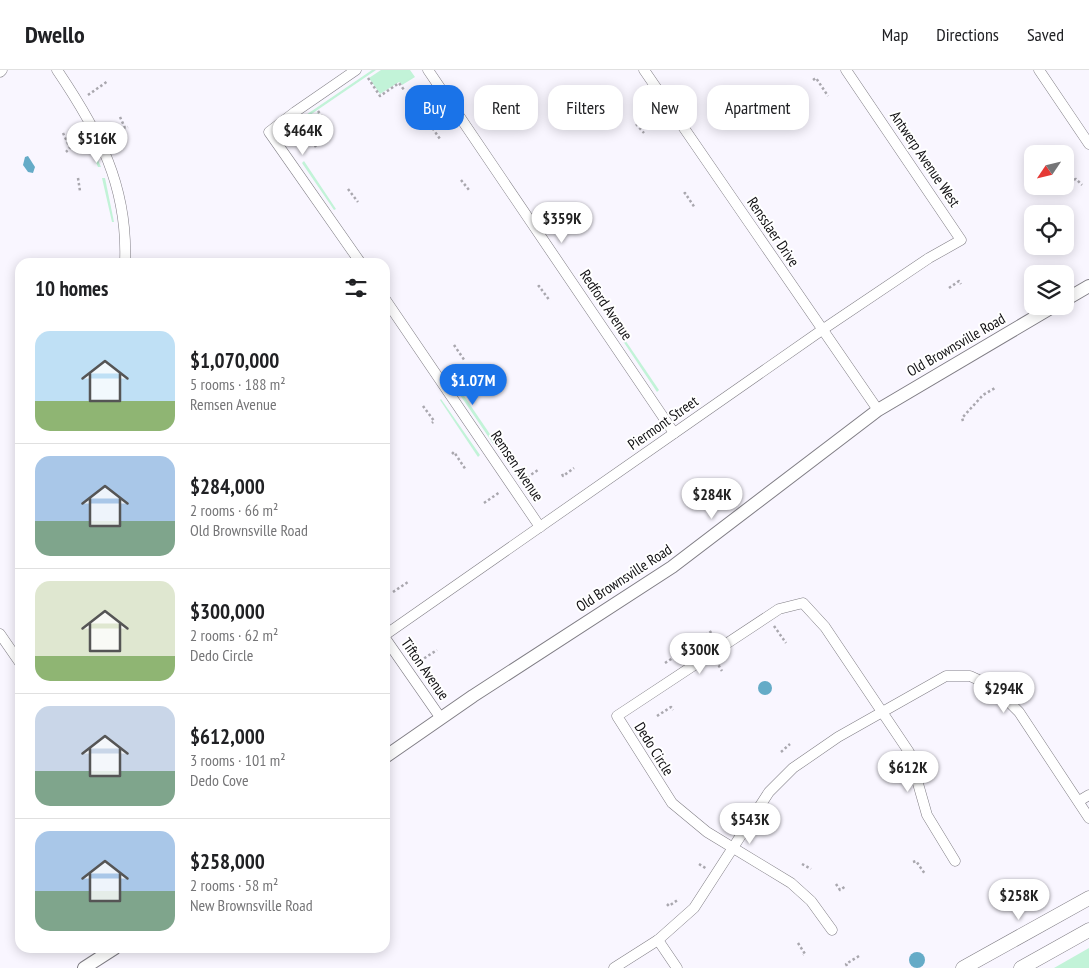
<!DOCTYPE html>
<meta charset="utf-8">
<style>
:root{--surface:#fff;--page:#f2f2f2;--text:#202124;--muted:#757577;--line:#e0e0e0;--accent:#1a73e8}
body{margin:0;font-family:"PT Sans Narrow",sans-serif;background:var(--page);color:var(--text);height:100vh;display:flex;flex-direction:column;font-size:19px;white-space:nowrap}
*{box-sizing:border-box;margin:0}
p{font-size:16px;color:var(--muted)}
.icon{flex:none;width:28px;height:28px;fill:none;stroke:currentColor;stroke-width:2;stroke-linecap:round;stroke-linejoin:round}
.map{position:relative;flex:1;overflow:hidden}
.drawer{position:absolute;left:15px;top:188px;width:375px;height:695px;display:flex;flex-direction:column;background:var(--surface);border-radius:15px;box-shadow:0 2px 12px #0003}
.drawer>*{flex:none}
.top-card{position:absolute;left:405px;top:15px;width:475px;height:45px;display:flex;gap:10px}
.needle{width:32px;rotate:235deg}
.controls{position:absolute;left:1024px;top:75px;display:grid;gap:10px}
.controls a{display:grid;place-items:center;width:50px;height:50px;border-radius:10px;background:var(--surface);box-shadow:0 2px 12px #0003;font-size:25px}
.price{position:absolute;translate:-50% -42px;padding:0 11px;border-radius:18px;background:#fff;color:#222;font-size:16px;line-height:32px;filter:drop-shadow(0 1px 2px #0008)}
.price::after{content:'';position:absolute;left:50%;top:30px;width:15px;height:11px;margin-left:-8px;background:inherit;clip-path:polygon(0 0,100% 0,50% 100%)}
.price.on{background:var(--accent);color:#fff}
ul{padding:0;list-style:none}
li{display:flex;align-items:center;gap:15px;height:125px;padding:0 20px}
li+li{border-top:1px solid var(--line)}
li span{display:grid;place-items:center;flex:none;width:140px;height:100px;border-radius:15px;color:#555}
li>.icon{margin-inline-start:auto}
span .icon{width:60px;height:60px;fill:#fffc;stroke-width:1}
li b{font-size:21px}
h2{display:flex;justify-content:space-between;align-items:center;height:60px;padding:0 20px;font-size:21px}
.pill{padding:0 18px;border-radius:15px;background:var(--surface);box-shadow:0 2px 12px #0003;font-size:18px;line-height:45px}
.pill.on{background:var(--accent);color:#fff}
header{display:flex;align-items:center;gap:30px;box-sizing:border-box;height:70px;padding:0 25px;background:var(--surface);border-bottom:1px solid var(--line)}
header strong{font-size:24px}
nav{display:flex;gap:28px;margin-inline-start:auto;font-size:18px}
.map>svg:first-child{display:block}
.green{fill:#c2f3d8}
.water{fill:#65abc7}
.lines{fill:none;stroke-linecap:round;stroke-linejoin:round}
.minor-casing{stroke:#807e85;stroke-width:11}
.tertiary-casing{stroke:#807e85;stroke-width:14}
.secondary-casing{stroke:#807e85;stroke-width:15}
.path{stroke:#a9a7ae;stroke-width:2.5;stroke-dasharray:2.5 2.5;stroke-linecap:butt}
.minor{stroke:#fff;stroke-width:10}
.tertiary{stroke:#fff;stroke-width:12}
.secondary{stroke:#fff;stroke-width:14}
.labels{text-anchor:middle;stroke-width:4;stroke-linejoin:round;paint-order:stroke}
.street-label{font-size:15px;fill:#111013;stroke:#fff}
</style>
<header>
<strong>Dwello</strong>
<nav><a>Map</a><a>Directions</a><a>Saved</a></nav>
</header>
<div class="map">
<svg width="1089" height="898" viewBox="0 0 1089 898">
<rect width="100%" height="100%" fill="#f9f6ff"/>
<g class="green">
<polygon points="372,0 376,0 291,58 297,51"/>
<polygon points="381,0 410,0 415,7 402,15 399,12 380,24 369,8"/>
<polygon points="318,43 326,55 309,68 312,73 301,81 293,69 294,60"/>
<polygon points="84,59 101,97 98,97 82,60"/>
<polygon points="304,91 336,139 334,140 330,134 302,93"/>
<polygon points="102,108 105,108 114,152 112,152"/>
<polygon points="623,267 659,320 657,322 621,268"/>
<polygon points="460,320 496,373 494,375 458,322"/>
<polygon points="441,329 480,385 478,387 440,330"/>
<polygon points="503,383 537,434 501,384"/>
<polygon points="1089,878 1089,898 1054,898"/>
</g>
<g class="water">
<polygon points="28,86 35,97 33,103 28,102 23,95 25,87"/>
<circle cx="765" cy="618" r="7"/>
<circle cx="917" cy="890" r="8"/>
</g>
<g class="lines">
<defs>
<g id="minor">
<path d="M57 0C99 62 128 116 125 192"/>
<polyline points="356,0 295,42 269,62 360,192"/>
<polyline points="428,0 674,363"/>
<polyline points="644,0 878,340"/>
<polyline points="1039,0 1089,74"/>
<polyline points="0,2 2,0"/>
<polyline points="385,229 540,457"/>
<polyline points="0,564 20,593"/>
<polyline points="385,565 822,260 929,188 961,170 846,0"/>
<polyline points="385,568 440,647"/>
<polyline points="1079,731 1089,725"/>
<polyline points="832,860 811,831 791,813 707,762 672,733 617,646 779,539 803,533 825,557 909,682 927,745 955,791"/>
<polyline points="658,870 677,898"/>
<polyline points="614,898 658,870 694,838 769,722 793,698 838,667 946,606 970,606 994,617 1019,642 1089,748"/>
</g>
<g id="tertiary">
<polyline points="1065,230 1089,216"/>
<polyline points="385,687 473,626 672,497 878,340 1054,236"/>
<polyline points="84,898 115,878"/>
</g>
<g id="secondary">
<polyline points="963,898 1089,828"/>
<polyline points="1021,898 1089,860"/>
</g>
</defs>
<use href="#minor" class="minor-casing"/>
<use href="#tertiary" class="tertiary-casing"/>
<use href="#secondary" class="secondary-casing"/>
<g class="path">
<polyline points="368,8 380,26 399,13 404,20"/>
<polyline points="813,10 816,8 828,26"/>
<polyline points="88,25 108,11"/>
<polyline points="318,41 328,55"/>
<polyline points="120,47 125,58 128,57"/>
<polyline points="636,54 644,63"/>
<polyline points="429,57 431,56 440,69"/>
<polyline points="63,63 70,78 66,82"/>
<polyline points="316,77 310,68 328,55"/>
<polyline points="1048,82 1055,77 1060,84"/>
<polyline points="78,108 80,121"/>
<polyline points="461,110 469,120"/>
<polyline points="1069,111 1076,109 1082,115"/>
<polyline points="348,119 358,132"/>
<polyline points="684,124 685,123 695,138"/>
<polyline points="538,217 539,216 550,231"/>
<polyline points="949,218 959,211 961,214"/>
<polyline points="454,275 465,291"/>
<polyline points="423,336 434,351 432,353"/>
<polyline points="963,351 962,348 983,325 995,318"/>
<polyline points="452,384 454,382 466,400"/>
<polyline points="562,404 563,406 574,398"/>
<polyline points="523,410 538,400"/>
<polyline points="484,433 500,422"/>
<polyline points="393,522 408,512"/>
<polyline points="774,556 786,573"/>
<polyline points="701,566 702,567 712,561"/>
<polyline points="420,591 437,580"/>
<polyline points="716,591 722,601"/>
<polyline points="665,593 679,584 677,581"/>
<polyline points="657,646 671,637 673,640"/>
<polyline points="781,682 790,674"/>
<polyline points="913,792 916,791 925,804"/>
<polyline points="699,794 707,799"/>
<polyline points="802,794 811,799"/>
<polyline points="836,814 840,820 846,816"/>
<polyline points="667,834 669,836 679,829"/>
<polyline points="798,873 805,884 803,885"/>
<polyline points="847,896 846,894 859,886"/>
</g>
<use href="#minor" class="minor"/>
<use href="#tertiary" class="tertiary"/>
<use href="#secondary" class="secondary"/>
</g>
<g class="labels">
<g class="street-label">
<text transform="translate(925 89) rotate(56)" y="5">Antwerp Avenue West</text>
<text transform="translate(773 162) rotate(56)" y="5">Rensslaer Drive</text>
<text transform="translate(606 235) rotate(56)" y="5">Redford Avenue</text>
<text transform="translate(956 275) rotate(-30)" y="5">Old Brownsville Road</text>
<text transform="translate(663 353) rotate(-35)" y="5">Piermont Street</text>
<text transform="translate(517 396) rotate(56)" y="5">Remsen Avenue</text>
<text transform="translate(624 508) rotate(-33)" y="5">Old Brownsville Road</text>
<text transform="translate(425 599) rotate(55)" y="5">Tifton Avenue</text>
<text transform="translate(654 679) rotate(58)" y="5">Dedo Circle</text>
</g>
</g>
</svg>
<div class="controls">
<a><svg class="needle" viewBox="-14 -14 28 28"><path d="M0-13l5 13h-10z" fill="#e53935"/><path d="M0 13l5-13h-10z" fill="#757577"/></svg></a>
<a><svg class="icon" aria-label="locate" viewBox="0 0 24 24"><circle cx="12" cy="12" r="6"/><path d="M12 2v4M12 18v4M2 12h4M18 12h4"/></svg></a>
<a><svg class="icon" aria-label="layers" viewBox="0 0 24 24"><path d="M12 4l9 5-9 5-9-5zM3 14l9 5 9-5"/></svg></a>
</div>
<b class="price" style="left:303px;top:86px">$464K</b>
<b class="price" style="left:97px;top:94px">$516K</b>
<b class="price" style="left:562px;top:174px">$359K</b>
<b class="price on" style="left:473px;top:336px">$1.07M</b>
<b class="price" style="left:712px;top:450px">$284K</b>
<b class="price" style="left:700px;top:605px">$300K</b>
<b class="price" style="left:1004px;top:644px">$294K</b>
<b class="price" style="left:908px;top:723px">$612K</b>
<b class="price" style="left:750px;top:775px">$543K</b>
<b class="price" style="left:1019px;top:851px">$258K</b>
<div class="top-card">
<a class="pill on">Buy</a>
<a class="pill">Rent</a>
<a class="pill">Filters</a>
<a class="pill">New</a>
<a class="pill">Apartment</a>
</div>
<section class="drawer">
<h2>10 homes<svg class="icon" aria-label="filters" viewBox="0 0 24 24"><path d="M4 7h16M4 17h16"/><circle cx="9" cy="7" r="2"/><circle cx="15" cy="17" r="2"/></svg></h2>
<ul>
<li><span style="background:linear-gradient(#bfe0f5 70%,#8fb573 0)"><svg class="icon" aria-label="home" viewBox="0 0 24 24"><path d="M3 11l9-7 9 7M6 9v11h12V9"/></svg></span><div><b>$1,070,000</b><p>5 rooms · 188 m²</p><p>Remsen Avenue</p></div></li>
<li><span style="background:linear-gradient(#a9c7e8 65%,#7fa58c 0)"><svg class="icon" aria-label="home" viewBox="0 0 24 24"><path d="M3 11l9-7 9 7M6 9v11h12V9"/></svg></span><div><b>$284,000</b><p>2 rooms · 66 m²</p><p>Old Brownsville Road</p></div></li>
<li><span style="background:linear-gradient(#dfe7d0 75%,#8fb573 0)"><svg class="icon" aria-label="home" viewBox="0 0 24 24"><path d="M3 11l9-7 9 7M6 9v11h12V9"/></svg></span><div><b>$300,000</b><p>2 rooms · 62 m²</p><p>Dedo Circle</p></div></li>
<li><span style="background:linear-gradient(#c9d6e8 65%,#7fa58c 0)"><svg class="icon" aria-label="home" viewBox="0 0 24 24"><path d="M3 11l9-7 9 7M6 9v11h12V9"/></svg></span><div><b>$612,000</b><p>3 rooms · 101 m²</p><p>Dedo Cove</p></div></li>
<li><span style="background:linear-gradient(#a9c7e8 60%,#7fa58c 0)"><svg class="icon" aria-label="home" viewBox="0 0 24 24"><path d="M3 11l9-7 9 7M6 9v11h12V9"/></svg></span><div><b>$258,000</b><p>2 rooms · 58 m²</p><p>New Brownsville Road</p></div></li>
</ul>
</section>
</div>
